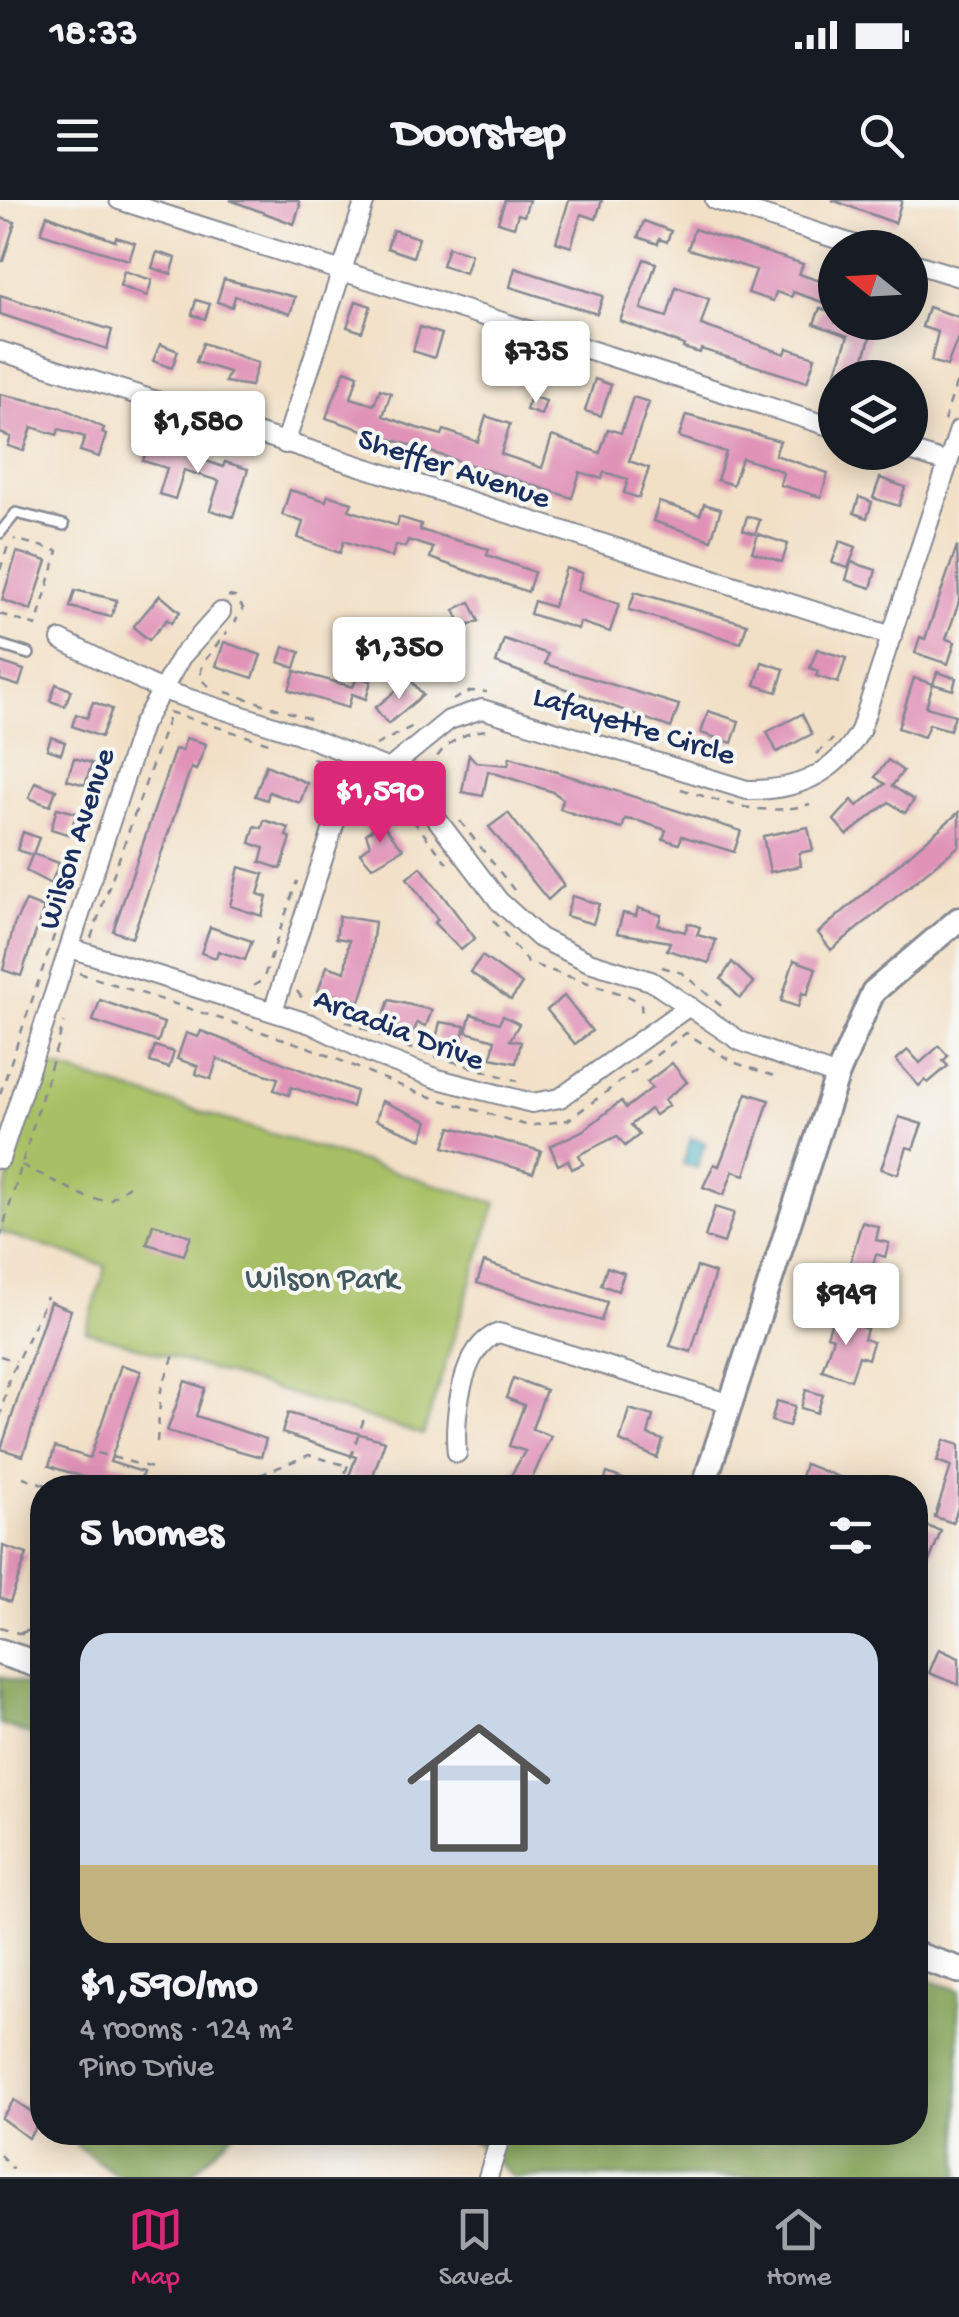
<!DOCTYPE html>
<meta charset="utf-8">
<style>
:root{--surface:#171b24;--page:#242831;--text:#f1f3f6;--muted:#9ea1a6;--line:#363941;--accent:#db2777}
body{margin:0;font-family:"Gochi Hand",sans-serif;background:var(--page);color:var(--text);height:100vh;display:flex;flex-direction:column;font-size:38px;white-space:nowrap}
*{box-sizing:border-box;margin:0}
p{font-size:32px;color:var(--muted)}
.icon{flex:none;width:55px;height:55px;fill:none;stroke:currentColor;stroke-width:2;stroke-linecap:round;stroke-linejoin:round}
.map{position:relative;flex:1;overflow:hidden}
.details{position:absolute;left:30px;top:1275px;width:898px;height:670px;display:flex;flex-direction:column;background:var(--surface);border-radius:40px;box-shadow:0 5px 25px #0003}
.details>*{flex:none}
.needle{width:65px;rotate:288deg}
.controls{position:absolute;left:818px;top:30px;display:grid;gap:20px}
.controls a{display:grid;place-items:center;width:110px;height:110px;border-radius:50%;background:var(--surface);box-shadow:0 5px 25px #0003;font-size:50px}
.price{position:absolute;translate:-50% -85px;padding:0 22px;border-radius:10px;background:#fff;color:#222;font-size:32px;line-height:65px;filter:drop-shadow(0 2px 5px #0008)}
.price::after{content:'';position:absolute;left:50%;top:60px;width:30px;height:22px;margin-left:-15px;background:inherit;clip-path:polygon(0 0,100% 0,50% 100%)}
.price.on{background:var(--accent);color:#fff}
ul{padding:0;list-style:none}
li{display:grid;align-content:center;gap:20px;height:530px;padding:0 50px}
li span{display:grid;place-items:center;height:310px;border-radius:30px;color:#555}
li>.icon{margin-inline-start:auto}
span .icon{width:180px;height:180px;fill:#fffc;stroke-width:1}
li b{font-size:42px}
h2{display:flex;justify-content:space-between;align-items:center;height:120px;padding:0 50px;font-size:42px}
.status{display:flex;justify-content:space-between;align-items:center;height:70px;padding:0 50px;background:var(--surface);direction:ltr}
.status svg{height:28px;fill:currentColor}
header{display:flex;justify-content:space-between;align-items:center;height:130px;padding:0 50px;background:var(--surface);font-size:45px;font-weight:700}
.tabs{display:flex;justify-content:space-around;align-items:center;height:140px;border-top:2px solid var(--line);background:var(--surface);font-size:28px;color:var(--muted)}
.tabs a{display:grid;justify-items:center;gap:5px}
.tabs .on{color:var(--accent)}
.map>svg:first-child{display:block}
.green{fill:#a8c065;stroke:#627862;stroke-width:2.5}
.forest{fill:#86a65a;stroke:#506a5c;stroke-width:2.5}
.water{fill:#46b4c2;stroke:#307290;stroke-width:2.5}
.building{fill:#e093b7}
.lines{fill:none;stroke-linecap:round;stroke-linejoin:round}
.service-casing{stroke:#868892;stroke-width:14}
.minor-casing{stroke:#868892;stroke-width:22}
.tertiary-casing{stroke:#868892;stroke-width:28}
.secondary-casing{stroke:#868892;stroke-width:30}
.path{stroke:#868892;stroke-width:2.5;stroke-dasharray:8 8;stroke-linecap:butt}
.service{stroke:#fff;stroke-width:9}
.minor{stroke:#fff;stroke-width:18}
.tertiary{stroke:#fff;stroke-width:22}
.secondary{stroke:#fff;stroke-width:25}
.labels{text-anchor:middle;stroke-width:8;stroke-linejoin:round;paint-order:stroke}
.street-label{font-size:32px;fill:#1b2f5e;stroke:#f6f6f2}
.park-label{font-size:32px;fill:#455a60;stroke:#f6f6f2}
</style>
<div class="status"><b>18:33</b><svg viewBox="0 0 49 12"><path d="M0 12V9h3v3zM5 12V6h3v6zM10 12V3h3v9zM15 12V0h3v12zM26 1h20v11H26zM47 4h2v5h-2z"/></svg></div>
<header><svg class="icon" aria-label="menu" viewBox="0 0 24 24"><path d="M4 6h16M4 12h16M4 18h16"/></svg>Doorstep<svg class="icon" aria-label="search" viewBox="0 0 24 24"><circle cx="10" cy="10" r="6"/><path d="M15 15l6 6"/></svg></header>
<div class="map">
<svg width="959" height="1977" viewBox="0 0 959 1977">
<rect width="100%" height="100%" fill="#f6f6f2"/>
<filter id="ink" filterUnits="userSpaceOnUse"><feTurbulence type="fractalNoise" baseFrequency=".01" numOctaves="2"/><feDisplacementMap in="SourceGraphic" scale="20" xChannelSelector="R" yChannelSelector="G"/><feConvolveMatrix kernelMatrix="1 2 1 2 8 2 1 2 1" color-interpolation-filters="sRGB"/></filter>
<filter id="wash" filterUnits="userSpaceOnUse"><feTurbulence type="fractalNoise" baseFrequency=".0048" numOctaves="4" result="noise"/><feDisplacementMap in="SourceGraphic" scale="40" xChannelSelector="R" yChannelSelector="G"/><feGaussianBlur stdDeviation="2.25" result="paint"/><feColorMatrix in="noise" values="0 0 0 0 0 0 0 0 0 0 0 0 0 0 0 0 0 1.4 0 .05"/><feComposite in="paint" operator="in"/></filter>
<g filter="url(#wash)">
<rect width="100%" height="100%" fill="#f2e0c6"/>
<polygon class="green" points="42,863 496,1003 423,1235 86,1131 106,1066 0,1032 0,1008"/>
<g class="forest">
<polygon points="0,1476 42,1490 42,1539 0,1524"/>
<polygon points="915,1776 959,1790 959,1977 513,1977 465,1933 915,1932"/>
<polygon points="81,1933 81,1932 233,1933 189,1977 119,1977 76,1945"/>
</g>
<polygon class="water" points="691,938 705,942 697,968 683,964"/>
<g id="blocks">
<g class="building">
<polygon points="230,0 298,0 300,5 294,24"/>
<polygon points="505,0 529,0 524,16 518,14 514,27 498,22"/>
<polygon points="569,0 602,0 596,19 581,14 571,47 556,42"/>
<polygon points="832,0 902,0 895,23"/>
<polygon points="47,15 115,41 116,37 135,43 129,60 41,33"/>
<polygon points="0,18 15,22 3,61 0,61"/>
<polygon points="644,21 671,31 667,42 659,39 658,44 638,37"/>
<polygon points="694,29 803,64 799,74 835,86 831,105 793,92 792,97 776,92 773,101 748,93 756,70 688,49"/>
<polygon points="393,30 419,38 413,57 387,48"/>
<polygon points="448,47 471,54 465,73 442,65"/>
<polygon points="157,52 176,58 171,74 152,68"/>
<polygon points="644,59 656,63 641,109 667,117 676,87 709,99 701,125 785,154 787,148 815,157 807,182 701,149 700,153 683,148 684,145 620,121"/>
<polygon points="515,68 603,96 597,114 510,87"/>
<polygon points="124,71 152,80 147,96 120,86"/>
<polygon points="224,79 295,97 290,114 235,96 232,107 217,102"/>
<polygon points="0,95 112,130 107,149 0,114"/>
<polygon points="196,100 210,104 205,119 192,115"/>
<polygon points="356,101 371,106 362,132 347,127"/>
<polygon points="928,107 959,117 959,135 947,166 931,161 938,132 922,127"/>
<polygon points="820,108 835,114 835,122 874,125 864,158 885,166 881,178 834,178 848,136 814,124"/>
<polygon points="420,127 442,134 434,158 413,151"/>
<polygon points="203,143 258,163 251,186 225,182 229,172 196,162"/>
<polygon points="160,144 178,151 172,168 153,161"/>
<polygon points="504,156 543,162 535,188 498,176"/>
<polygon points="345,170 358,175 351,198 374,205 380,189 391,193 383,216 417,228 442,235 444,230 478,242 486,216 510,224 501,254 542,268 552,236 600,253 608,229 621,233 633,197 649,202 629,261 649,268 639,298 624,293 628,279 604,272 602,279 580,272 572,298 326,218"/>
<polygon points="595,179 611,185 601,216 585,211"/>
<polygon points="0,194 61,207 104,228 102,233 106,235 99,257 80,251 85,237 59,229 57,235 32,227 24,251 8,246 11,237 0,233"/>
<polygon points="531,196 546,201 541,215 526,210"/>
<polygon points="686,215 780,241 775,255 828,273 821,297 780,285 783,273 779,270 742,258 733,285 717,280 726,252 679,237"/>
<polygon points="149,241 223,267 225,262 248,269 233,317 210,310 219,281 184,270 175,299 159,294 167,268 143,261"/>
<polygon points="880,278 905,287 899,306 873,298"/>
<polygon points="290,290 326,301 328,295 352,303 349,310 397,326 399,317 421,324 420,330 489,349 487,355 534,372 528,392 430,358 433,348 408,340 405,347 396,345 392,357 344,341 340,353 298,338 303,322 282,315"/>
<polygon points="859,297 872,302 867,318 854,313"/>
<polygon points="659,302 700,315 704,304 721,309 711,340 653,321"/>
<polygon points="747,316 760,320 755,334 743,330"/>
<polygon points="758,334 788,344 782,362 752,352"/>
<polygon points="840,341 856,347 848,368 832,363"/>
<polygon points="957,346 959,402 946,439 955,442 948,464 915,453 920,437 925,439"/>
<polygon points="17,352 47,361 31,410 2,400"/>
<polygon points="851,362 876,370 871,388 846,380"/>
<polygon points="566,368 582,373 577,390 619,404 610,432 580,422 578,429 530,414 534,401 553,407"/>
<polygon points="75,390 117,400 111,417 70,407"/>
<polygon points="635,392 747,424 741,443 629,410"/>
<polygon points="160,395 180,412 171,423 167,419 149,440 133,427"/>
<polygon points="470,402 479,421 463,428 454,410"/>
<polygon points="504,439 548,454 545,464 679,505 671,528 496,463"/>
<polygon points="224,442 261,455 253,478 216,466"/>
<polygon points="447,442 460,470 442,479 428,450"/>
<polygon points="284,447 300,452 295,468 279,462"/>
<polygon points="817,449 846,458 838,483 816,476 818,471 810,468"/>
<polygon points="0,462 24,470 19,486 0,480"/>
<polygon points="762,462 784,469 777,492 755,485"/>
<polygon points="295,471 353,487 357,477 371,481 366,499 352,494 348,508 289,490"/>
<polygon points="937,472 956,478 953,490 933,484 926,507 955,515 950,530 929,524 924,537 898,528 914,478 933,484"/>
<polygon points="410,479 423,495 388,524 375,508"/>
<polygon points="56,484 71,490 65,506 50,501"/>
<polygon points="93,502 112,509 101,537 72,526 76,514 87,518"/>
<polygon points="708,511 739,521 732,543 701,533"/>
<polygon points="802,514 812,534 777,552 767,532"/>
<polygon points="51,537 65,542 61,554 47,549"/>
<polygon points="186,538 206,544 196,570 191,568 132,738 113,731 175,549 182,551"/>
<polygon points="469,554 476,562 508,565 510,557 741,631 734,652 682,636 679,644 663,639 666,630 639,621 625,619 622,629 595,621 560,609 563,599 553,592 488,571 483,596 462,592"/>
<polygon points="74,558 92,563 85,585 67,580"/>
<polygon points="888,560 903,571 892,586 914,600 905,613 889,602 847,635 834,620 852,600 857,606 885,584 875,577"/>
<polygon points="266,565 307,583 300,603 269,592 267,600 255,596"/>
<polygon points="35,582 56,590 50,606 29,598"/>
<polygon points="57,608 76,613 70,635 51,629"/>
<polygon points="959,612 959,646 831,750 818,733"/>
<polygon points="508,613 564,685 548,700 489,627"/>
<polygon points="264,620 289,628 286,636 291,638 281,669 260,662 264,648 250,643 255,626 262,628"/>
<polygon points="381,622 403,649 372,667 360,653 370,645 366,634"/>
<polygon points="808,627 813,650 799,653 801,666 770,672 763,636"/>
<polygon points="23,632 39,638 33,654 59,663 51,684 26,671 32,655 17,650"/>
<polygon points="239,667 264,674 258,694 267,697 262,716 230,706"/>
<polygon points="421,667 475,738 461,750 434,723 438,720 407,678"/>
<polygon points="572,696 599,704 593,724 566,716"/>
<polygon points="26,701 44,708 21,776 3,770 14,725"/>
<polygon points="638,708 661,715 658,725 685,732 688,723 700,727 697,735 716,740 709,763 667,750 670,742 617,733 623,713 636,716"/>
<polygon points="339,716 375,722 368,777 360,801 318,791 327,766 345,772 349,740 336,738"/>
<polygon points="210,727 252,741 245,760 218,751 216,758 201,753"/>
<polygon points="482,756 522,784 511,800 470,772"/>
<polygon points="794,760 816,768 807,795 802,793 798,807 781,801"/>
<polygon points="732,762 754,783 740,798 721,779"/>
<polygon points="564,796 592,831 575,844 547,810"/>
<polygon points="100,800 164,823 158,842 93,821"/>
<polygon points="389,800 432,810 426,826 417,823 414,832 382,822"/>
<polygon points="471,814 499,823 503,816 519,824 510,840 521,842 516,863 491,858 495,840 466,832"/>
<polygon points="440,822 465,826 460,846 436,839"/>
<polygon points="201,831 356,891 352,907 291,887 289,895 274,890 278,878 217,859 211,879 196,874 198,866 177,859 186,833 198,837"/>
<polygon points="155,846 174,852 169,868 150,862"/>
<polygon points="939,846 948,856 943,861 948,866 928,883 925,880 919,886 896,860 908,850 920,863"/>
<polygon points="672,863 687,882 664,900 669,905 655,915 650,909 631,925 639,935 625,946 617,936 579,955 583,964 572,969 568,960 558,965 550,946 584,930 621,901 626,908 652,888 647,882"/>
<polygon points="747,893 769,900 745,975 733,971 724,995 703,987 714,964 719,966"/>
<polygon points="382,901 428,921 422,939 376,920"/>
<polygon points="899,917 922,924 913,949 907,947 898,974 881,969"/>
<polygon points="451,927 541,951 533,973 444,947"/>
<polygon points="715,1007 734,1013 724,1043 705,1037"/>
<polygon points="862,1022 879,1027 876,1040 889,1043 885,1057 876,1054 869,1079 847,1073"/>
<polygon points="153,1024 191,1036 184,1055 147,1044"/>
<polygon points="484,1062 607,1102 601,1121 477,1083"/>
<polygon points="607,1067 624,1073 618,1091 601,1085"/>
<polygon points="697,1067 715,1073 691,1152 670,1146"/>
<polygon points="50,1102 71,1110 23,1256 1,1249"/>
<polygon points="833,1118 867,1129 864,1139 873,1142 868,1159 859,1156 851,1180 822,1170 833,1138 827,1136"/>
<polygon points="121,1165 141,1171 110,1262 143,1272 138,1288 117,1288 49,1266 55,1247 90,1258"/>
<polygon points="513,1178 546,1190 532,1229 551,1236 528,1288 504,1288 525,1251 509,1246 524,1205 506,1198"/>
<polygon points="185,1181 205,1188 196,1216 266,1239 261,1257 167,1231"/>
<polygon points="806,1190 823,1195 817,1213 801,1208"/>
<polygon points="777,1201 795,1206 789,1226 771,1221"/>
<polygon points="629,1209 653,1216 648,1235 663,1240 657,1258 620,1241"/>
<polygon points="288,1213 385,1241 370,1284 349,1276 356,1257 282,1233"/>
<polygon points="944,1240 959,1245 959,1305 953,1323 935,1317 951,1266 937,1261"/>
<polygon points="805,1264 863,1286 863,1288 804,1288 807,1280 801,1277"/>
<polygon points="607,1273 642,1286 642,1288 602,1288"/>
<polygon points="915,1322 941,1331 917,1393 915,1393"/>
<polygon points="3,1346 27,1354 10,1402 0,1398"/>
<polygon points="939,1449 959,1458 959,1485 929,1473"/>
<polygon points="14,1900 42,1919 28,1938 1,1918"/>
</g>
</g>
</g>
<g filter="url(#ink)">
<use href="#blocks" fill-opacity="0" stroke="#868892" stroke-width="2.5"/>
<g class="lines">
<defs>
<g id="service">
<polyline points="0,333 16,313 64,325"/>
<polyline points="0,445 29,454"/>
</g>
<g id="minor">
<polyline points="119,0 835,228"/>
<polyline points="715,0 865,48"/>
<polyline points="910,62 959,77"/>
<polyline points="0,151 892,436"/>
<polyline points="285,244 365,0"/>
<polyline points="910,251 948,263"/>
<polyline points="61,440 159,489 299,534 389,569 413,588 499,701 540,738 589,762 651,781 740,841 837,876"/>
<path d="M389 569 449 520 482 509 747 590C796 591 835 575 860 531L959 230"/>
<polyline points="70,748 311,824 370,853 438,879 532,903 560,898 689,806"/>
<polyline points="273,811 356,558"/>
<polyline points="0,959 142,525 181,457 221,412"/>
<path d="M457 1253C453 1220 461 1145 499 1133L731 1204"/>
<polyline points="488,1977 502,1932"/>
</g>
<polyline id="tertiary" points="703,1288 837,876 873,792 959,719"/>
<g id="secondary">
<polyline points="0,1452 42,1466"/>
<polyline points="915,1755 959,1770"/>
</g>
</defs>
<use href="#service" class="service-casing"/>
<use href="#minor" class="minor-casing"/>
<use href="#tertiary" class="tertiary-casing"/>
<use href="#secondary" class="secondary-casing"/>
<g class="path">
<polyline points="944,221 959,175"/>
<polyline points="0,370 9,343"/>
<polyline points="228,396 235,397 243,408 235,422"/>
<polyline points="0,414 36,426 58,351 14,339"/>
<polyline points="209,486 200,479 202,464 227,432"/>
<polyline points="226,492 313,520"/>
<polyline points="453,500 471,491 487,492"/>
<polyline points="169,512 272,544"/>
<polyline points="376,545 417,524"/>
<polyline points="817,554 833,539"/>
<polyline points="312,558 336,571"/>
<polyline points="366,584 387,590"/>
<path d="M434 587C421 555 462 529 491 530"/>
<path d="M681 589C725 603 763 618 810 604"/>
<polyline points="393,595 447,663"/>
<polyline points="460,621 514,690"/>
<polyline points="493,720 528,763 628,796 641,803 642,818"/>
<polyline points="91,738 170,514"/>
<polyline points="662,767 682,773 725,809"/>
<polyline points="79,773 308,847 418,893 529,926 568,920 686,833 733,862 774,876"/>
<polyline points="253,786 263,780 297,681"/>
<polyline points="297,791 306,804"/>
<polyline points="346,821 414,850 518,881"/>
<polyline points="0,894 59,721"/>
<polyline points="22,965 88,998 108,1001 129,986"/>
<polyline points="0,1038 64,822"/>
<polyline points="0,1156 16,1161"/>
<polyline points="0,1218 9,1178 47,1097"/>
<polyline points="157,1242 161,1190 174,1155"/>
<polyline points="97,1253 152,1268"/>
<polyline points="260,1275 309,1255 348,1266"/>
<polyline points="263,1276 278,1281 276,1288"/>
<polyline points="23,1277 55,1288"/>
<polyline points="280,1281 300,1288"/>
<polyline points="340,1288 366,1213"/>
<polyline points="0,1427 42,1441"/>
<polyline points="21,1433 42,1426"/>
<polyline points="0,1955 13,1969"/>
</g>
<use href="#service" class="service"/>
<use href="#minor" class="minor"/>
<use href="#tertiary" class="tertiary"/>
<use href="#secondary" class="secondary"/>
</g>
</g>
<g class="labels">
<g class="street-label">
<text transform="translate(455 266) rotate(18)" y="11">Sheffer Avenue</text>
<text transform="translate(635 523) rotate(17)" y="11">Lafayette Circle</text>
<text transform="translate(74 638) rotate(-72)" y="11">Wilson Avenue</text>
<text transform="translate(400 827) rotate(21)" y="11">Arcadia Drive</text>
</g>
<g class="park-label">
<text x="322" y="1087">Wilson Park</text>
</g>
</g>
</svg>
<div class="controls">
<a><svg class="needle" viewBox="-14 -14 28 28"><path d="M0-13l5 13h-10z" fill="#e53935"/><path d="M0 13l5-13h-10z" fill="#9ea1a6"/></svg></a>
<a><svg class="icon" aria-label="layers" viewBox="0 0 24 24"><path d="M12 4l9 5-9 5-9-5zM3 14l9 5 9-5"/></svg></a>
</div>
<b class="price" style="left:536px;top:206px">$735</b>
<b class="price" style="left:198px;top:276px">$1,580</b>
<b class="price" style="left:399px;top:502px">$1,350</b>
<b class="price on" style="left:380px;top:646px">$1,590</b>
<b class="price" style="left:846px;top:1148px">$949</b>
<section class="details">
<h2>5 homes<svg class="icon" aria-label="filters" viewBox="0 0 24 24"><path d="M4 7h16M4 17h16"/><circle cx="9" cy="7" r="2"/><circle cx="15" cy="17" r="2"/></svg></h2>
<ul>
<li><span style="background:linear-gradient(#c9d6e8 75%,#c2b280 0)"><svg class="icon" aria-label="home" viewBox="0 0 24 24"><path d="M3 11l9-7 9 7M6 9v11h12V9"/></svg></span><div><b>$1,590/mo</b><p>4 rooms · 124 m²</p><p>Pino Drive</p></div></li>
</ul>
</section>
</div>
<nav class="tabs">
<a class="on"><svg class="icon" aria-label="map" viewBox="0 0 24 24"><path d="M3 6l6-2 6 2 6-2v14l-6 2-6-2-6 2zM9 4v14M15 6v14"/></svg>Map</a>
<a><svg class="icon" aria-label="saved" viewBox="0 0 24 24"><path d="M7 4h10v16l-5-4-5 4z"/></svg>Saved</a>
<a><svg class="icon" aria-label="home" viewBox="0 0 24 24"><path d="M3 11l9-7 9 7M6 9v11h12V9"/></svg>Home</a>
</nav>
